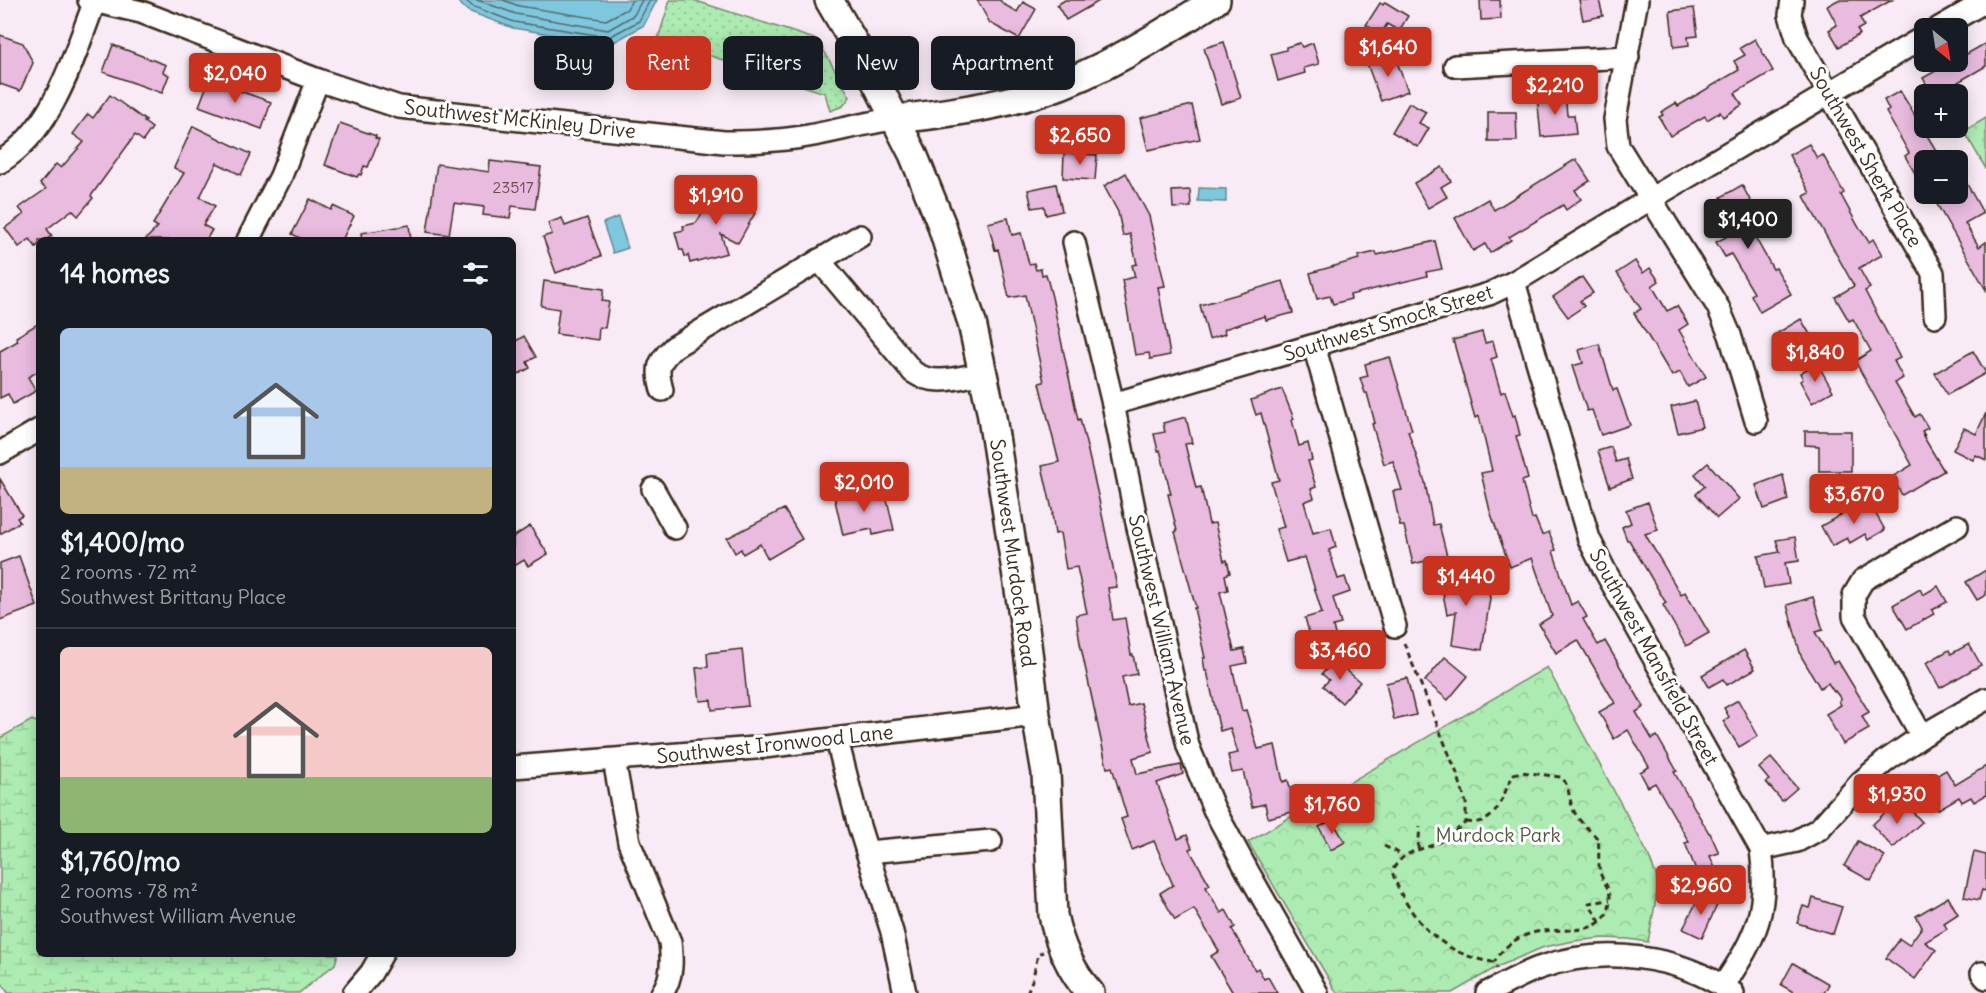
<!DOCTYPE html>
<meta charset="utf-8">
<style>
:root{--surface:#171b24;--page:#20242c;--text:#f1f3f6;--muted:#9ea1a6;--line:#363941;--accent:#c8321e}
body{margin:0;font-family:Delius,sans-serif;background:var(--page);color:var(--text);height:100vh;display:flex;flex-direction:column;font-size:22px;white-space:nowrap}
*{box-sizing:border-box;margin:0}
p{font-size:20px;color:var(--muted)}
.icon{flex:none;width:33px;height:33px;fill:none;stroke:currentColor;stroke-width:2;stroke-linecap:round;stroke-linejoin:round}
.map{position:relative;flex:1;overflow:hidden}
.sheet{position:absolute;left:36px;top:237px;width:480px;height:720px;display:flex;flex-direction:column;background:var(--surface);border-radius:9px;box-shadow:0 3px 15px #0003}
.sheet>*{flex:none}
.guide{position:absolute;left:534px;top:36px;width:570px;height:54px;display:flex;gap:12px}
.needle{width:39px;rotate:150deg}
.fabs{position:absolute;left:1914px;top:18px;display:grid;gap:12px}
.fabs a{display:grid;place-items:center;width:54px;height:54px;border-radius:9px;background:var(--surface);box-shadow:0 3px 15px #0003;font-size:30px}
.price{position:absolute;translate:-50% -51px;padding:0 14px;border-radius:6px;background:var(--accent);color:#fff;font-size:20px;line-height:39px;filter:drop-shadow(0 2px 3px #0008)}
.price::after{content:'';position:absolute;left:50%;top:36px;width:18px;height:14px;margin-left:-9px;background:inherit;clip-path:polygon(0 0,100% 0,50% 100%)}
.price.selected{background:#222;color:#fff}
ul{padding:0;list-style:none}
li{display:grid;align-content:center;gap:12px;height:318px;padding:0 24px}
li+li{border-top:2px solid var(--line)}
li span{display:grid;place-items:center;height:186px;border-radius:9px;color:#555}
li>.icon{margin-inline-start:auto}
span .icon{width:108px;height:108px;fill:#fffc;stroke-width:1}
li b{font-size:26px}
h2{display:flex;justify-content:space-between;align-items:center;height:72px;padding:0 24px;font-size:26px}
.tag{padding:0 21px;border-radius:9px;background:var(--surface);box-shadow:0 3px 15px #0003;font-size:21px;line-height:54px}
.tag.selected{background:var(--accent);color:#fff}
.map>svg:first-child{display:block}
.grass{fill:url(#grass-dots);stroke:#748a68;stroke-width:1.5}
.wetland{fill:url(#wetland-marsh);stroke:#748a68;stroke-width:1.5}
.park{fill:url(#park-crowns);stroke:#748a68;stroke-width:1.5}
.water{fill:#7ec8df;stroke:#638992;stroke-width:1.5}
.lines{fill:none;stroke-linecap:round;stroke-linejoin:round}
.shore{stroke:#56696b;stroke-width:1.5}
.building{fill:#e9bbdf;stroke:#3b2a1e;stroke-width:1.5}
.minor-casing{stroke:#3b2a1e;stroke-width:26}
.major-casing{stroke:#3b2a1e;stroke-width:32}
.path{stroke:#3b2a1e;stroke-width:3;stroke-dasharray:6 4.5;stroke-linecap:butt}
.minor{stroke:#fff;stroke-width:21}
.major{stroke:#fff;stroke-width:27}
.labels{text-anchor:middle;stroke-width:6;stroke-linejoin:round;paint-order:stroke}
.number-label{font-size:16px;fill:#664e4e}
.street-label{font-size:20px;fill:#3b2a1e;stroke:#fff}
.park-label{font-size:20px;fill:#575a43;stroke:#fff}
</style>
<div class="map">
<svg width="1986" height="993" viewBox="0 0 1986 993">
<defs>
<pattern id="grass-dots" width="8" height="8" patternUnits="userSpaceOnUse" patternTransform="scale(1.5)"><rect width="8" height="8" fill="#acebb2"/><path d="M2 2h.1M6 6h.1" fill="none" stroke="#95ca99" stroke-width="1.8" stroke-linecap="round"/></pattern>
<pattern id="wetland-marsh" width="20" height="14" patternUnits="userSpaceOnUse" patternTransform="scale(1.5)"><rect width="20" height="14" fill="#acebb2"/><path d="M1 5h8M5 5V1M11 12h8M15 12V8" fill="none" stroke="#95ca99"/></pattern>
<pattern id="park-crowns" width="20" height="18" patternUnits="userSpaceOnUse" patternTransform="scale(1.5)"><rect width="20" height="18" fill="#acebb2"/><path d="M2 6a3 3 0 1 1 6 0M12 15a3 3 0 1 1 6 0" fill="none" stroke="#95ca99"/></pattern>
</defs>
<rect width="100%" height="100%" fill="#f8ebf5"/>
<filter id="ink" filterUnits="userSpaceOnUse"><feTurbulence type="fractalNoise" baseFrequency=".0167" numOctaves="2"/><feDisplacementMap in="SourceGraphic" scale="12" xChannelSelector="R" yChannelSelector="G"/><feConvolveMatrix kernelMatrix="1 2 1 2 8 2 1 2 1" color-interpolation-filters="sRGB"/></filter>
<g filter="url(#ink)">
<polygon class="grass" points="670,0 693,0 818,40 850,97 843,106 830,111 825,93 658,39"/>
<polygon class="wetland" points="32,720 39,723 39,954 338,954 335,964 299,993 8,993 0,980 0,738"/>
<g class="park">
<polygon points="1986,118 1986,169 1964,131"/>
<polygon points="1547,667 1648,854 1659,883 1648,942 1629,939 1603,938 1574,941 1544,947 1497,967 1452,993 1337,993 1248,842"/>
</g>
<g class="water">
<polygon points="456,0 657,0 644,25 611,44 513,28 468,11"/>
<polygon points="1199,188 1226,189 1226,202 1198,201"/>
<polygon points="618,217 628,248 613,253 603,223"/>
</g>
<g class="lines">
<g class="shore">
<polyline points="465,0 472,6 514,22 609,37 639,21 650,0"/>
<polyline points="477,0 516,14 608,30 634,15 642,0"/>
<polyline points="503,0 519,6 606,20 627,9 632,0"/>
</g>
</g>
<g class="building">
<polygon points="977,0 1000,0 1003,4 1017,12 1023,2 1036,9 1019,39 990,23"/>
<polygon points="1065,0 1101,0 1066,20 1057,5"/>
<polygon points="1480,0 1500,0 1501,19 1481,20"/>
<polygon points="1579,0 1599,0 1603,16 1583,20"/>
<polygon points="1838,0 1892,0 1860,18 1864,26 1857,30 1860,34 1839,47 1829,30 1837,25 1827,6"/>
<polygon points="1385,2 1408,16 1399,31 1387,24 1381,34 1366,25 1380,3 1383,5"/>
<polygon points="1694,8 1698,36 1688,37 1689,45 1674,47 1670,11"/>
<polygon points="0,35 23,43 33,63 20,91 0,84"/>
<polygon points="1755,39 1773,71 1735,93 1742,105 1723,117 1720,112 1707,120 1705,116 1670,136 1659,117 1663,115 1661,112 1676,103 1678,106 1739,70 1734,61 1745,55 1740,48"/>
<polygon points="1224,42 1241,98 1221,104 1204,48"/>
<polygon points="1300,43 1302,47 1313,43 1319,64 1304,68 1305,73 1278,81 1271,54 1286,50 1286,47"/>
<polygon points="1986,43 1986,66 1958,82 1965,94 1932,94 1923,78 1948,64 1958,62 1958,59"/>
<polygon points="113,45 166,65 163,72 169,75 162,93 103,72"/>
<polygon points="1394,54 1408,91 1381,101 1367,64"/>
<polygon points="209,80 271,102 262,129 199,106"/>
<polygon points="1900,91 1942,160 1924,160 1924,189 1905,156 1909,153 1886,112 1889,110 1884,100"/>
<polygon points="1565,92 1567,115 1574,115 1576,134 1541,137 1537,95"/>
<polygon points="110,95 146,121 144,122 152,128 143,141 135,135 91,196 93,198 78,216 72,210 47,229 52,236 45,240 39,240 39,244 36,247 30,239 19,247 5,228 24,214 19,208 46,189 40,184 56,164 61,168 84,142 73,134 88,114 93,118"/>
<polygon points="1409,103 1426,112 1419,123 1429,128 1418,147 1392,132"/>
<polygon points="1192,105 1200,139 1148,150 1140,118"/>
<polygon points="1488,112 1516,112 1517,141 1488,141"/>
<polygon points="340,123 376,136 375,138 379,139 368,167 364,166 361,175 359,174 357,177 325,165"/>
<polygon points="193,126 251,154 241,175 217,163 200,197 215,206 203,225 212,230 206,240 145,240 158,227 153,224 184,173 174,168"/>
<polygon points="1809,144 1817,158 1823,155 1844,193 1841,195 1858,226 1869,242 1873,239 1882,255 1859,268 1870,288 1865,291 1900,358 1894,361 1903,378 1895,383 1915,417 1920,414 1928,428 1922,431 1925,436 1922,434 1944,471 1902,495 1892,477 1912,465 1855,361 1871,351 1853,319 1849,321 1835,297 1854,286 1804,196 1810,193 1789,155"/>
<polygon points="1064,153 1097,155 1095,180 1063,178"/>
<polygon points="1576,159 1590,181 1575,190 1581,199 1566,210 1563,205 1509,237 1511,240 1490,253 1485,244 1473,251 1455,218 1488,199 1494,210"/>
<polygon points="490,161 541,167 535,209 512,206 510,218 483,215 484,207 454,203 449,235 427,232 437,164 489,172"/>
<polygon points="1442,167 1451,181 1441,187 1447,197 1428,208 1414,183"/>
<polygon points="1958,168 1983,213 1965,223 1979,247 1986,242 1986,290 1934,199 1944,194 1958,194"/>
<polygon points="1126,173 1149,216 1165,286 1158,287 1170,355 1150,359 1149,353 1135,355 1122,280 1135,277 1132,265 1137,264 1130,234 1123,236 1118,212 1104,186"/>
<polygon points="727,184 747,193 740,205 755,213 738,243 721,234 727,253 690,263 688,255 685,256 683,250 680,250 675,232 684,230 683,226 696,223 721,185 725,187"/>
<polygon points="1056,184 1062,211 1046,215 1044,206 1032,208 1028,190"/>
<polygon points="1742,185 1751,202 1745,206 1748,211 1742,214 1773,269 1776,268 1791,294 1760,312 1751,295 1754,293 1731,254 1725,257 1716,242 1726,237 1709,208 1722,200 1721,197"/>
<polygon points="1190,190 1191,207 1173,208 1172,191"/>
<polygon points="310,199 331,210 333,206 354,216 342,240 304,240 292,234"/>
<polygon points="562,218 565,226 587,218 601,256 556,273 543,237 552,234 548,223"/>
<polygon points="1008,218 1012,235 1021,233 1029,264 1034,263 1036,270 1041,269 1042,275 1046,274 1052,297 1078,420 1080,419 1087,447 1099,500 1117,587 1108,588 1113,620 1125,618 1131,655 1133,655 1137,674 1122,677 1128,706 1141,703 1153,752 1133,758 1137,774 1181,765 1183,774 1157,783 1178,839 1187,835 1192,848 1189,849 1210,885 1206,887 1221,913 1226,910 1235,927 1232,929 1255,970 1258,968 1264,979 1268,977 1277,993 1233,993 1211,956 1219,951 1194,909 1175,920 1160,893 1173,885 1154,841 1132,850 1121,819 1127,817 1112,767 1107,768 1080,643 1076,615 1087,613 1077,567 1066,569 1060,533 1055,534 1052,514 1053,514 1042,466 1059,462 1039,383 1044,382 1025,295 1009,298 998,249 995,250 988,223"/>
<polygon points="409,225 411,240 362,240 361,233"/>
<polygon points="1435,241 1442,269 1426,272 1427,276 1350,295 1351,299 1333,304 1330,296 1317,299 1310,273 1359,259 1358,256 1376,252 1377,255"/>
<polygon points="1635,261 1643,273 1650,268 1659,281 1652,286 1667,311 1677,306 1688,324 1679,330 1706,377 1688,387 1680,372 1672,376 1634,313 1641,309 1617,273"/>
<polygon points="1582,277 1593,293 1580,301 1584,306 1568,317 1553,297"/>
<polygon points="544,281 604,289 602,301 609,302 605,328 599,327 598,340 556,334 559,309 541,306"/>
<polygon points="1283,281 1293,313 1266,320 1265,316 1224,329 1225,334 1209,339 1200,305"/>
<polygon points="1801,319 1815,343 1798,353 1794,347 1784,353 1774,335"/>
<polygon points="39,323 39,371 28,377 36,391 13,404 8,394 0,398 0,351 18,341 16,337"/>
<polygon points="1482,332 1485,343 1493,341 1497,357 1491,359 1501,393 1505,391 1513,416 1515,415 1520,435 1516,436 1528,479 1522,481 1532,519 1535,518 1542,535 1549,532 1556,550 1553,551 1571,605 1578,601 1587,617 1583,619 1598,645 1605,641 1644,707 1636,712 1652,739 1657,736 1677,771 1674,772 1709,833 1710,833 1719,853 1710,856 1718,875 1701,882 1685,843 1689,842 1655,783 1648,787 1640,772 1649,767 1628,730 1614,739 1599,712 1615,703 1578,640 1556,653 1539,624 1552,616 1532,558 1510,567 1490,511 1481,473 1492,471 1479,416 1475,418 1453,340"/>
<polygon points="513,336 516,341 524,336 536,357 527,362 530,368 513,377"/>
<polygon points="1599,344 1613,390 1617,389 1630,425 1601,435 1592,410 1587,411 1572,366 1583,363 1579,350"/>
<polygon points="1973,351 1986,373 1947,395 1935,373"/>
<polygon points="1390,357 1412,430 1408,431 1425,482 1433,525 1439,524 1447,556 1413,564 1404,526 1400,526 1393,491 1402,490 1393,461 1384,464 1372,424 1375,423 1367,393 1365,393 1360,378 1368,376 1365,364"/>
<polygon points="1817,363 1833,391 1812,403 1800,381 1803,379 1800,373"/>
<polygon points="1282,389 1294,419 1292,420 1299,446 1308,443 1312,460 1308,461 1316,487 1311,489 1314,498 1304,502 1313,533 1331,528 1336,547 1329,550 1338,579 1345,577 1350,592 1333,598 1341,624 1333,626 1336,639 1313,646 1305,618 1322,613 1305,557 1286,562 1276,529 1284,527 1271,482 1279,480 1261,413 1256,415 1251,400"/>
<polygon points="1695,401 1702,427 1678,433 1671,407"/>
<polygon points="1986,413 1986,460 1976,455 1973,460 1953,450 1964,428 1976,434"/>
<polygon points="1186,417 1192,443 1185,444 1196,488 1201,487 1209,524 1215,523 1224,561 1227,560 1230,573 1225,575 1228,590 1220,592 1234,651 1244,649 1247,663 1232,666 1242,711 1246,710 1258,749 1275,745 1283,782 1288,780 1296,811 1268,818 1265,804 1252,807 1243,771 1232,773 1228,755 1238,753 1230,728 1220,731 1207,671 1205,671 1203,658 1205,658 1194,608 1196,608 1175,532 1177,531 1168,494 1171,494 1160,450 1158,451 1154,434 1165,432 1163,423"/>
<polygon points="1805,431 1851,431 1851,471 1819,471 1819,446 1805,445"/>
<polygon points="1611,447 1616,462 1626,459 1632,479 1610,487 1598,451"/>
<polygon points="1708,463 1739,499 1717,518 1696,494 1705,486 1695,474"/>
<polygon points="1783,475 1788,500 1764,509 1756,485"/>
<polygon points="0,479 22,515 17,518 20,522 0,534"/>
<polygon points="861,490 862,496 885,491 894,530 873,535 872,529 843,535 834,496"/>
<polygon points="1648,502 1658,530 1645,534 1681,595 1685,592 1709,633 1686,646 1663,605 1666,603 1629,540 1627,540 1622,527 1631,523 1626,510"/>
<polygon points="1869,502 1885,530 1868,540 1865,534 1850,543 1847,538 1832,546 1821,526 1851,509 1852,512"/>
<polygon points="784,509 802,539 768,559 760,544 743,554 741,549 735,553 727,538"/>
<polygon points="530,526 548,554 528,566 524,560 513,567 513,537"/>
<polygon points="1795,537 1799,561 1785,563 1789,584 1764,588 1758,556 1780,552 1776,540"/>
<polygon points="19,556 37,606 0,620 0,563"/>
<polygon points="1474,566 1479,591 1488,589 1490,598 1482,650 1452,645 1456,612 1447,614 1443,594 1445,593 1441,571"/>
<polygon points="1986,570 1986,595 1977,600 1966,582"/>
<polygon points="1938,586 1947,602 1932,610 1934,614 1907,629 1893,605 1920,589 1923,595"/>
<polygon points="1813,597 1823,630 1815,632 1833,663 1838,661 1869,712 1862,716 1869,729 1843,744 1826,714 1841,705 1839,701 1841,699 1835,691 1834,692 1828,683 1820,688 1801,656 1787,605"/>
<polygon points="1969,644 1981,665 1940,688 1926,663 1949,650 1951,654"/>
<polygon points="742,649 748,706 712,710 711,700 700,701 696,668 708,667 707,653"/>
<polygon points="1744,650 1755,669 1727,685 1723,679 1709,687 1702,675"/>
<polygon points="1445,657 1468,676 1448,700 1425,681"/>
<polygon points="1335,660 1360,682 1342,703 1323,686 1329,680 1322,674"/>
<polygon points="1407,678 1416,715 1394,720 1386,683"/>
<polygon points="1738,700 1758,736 1739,747 1723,721 1729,717 1724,708"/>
<polygon points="1771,758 1797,788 1782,801 1766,782 1769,780 1759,768"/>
<polygon points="1986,766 1986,795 1974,802 1971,797 1962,802 1959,797 1937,810 1922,784 1946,770 1955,785"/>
<polygon points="1892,806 1899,813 1907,806 1922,822 1893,848 1872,825"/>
<polygon points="1332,820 1345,842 1331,850 1319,827"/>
<polygon points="1858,841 1885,856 1871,881 1844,866"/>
<polygon points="1974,852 1986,855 1986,891 1982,890 1979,900 1964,897"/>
<polygon points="1700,895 1718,903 1702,938 1683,929"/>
<polygon points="1948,897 1958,914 1944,923 1947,929 1925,942 1936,950 1915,979 1886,958 1900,939 1909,945 1922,927 1916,916"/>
<polygon points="1813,898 1842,907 1833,934 1797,923 1803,906 1810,908"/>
<polygon points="1793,963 1829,984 1824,993 1795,993 1781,985"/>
</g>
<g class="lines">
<defs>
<g id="minor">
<path d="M89 0 141 12 318 80 399 107 724 142C753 142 780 141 808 136 838 131 866 122 896 119"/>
<polyline points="1637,0 1615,119 1618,146 1718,307 1730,335 1756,421"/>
<polyline points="1792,0 1790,15 1797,38 1933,273 1935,316"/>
<polyline points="1939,28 1986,1"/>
<polyline points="1455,66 1628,57"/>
<path d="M0 162C55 128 73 57 95 1"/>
<polyline points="248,240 281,176 318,80"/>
<polyline points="1074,242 1113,404 1137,523 1188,746 1214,809 1248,872 1317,993"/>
<path d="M819 260 913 372C934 387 960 377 984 373"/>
<path d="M1514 282 1589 539 1604 569 1761 849C1769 910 1757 936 1723 986"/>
<polyline points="1314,346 1395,626"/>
<path d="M662 390C656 368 658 362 674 347L860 236"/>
<polyline points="1113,404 1489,294 1514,282 1652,198 1924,37"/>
<polyline points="0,453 39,430"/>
<polyline points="653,489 675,528"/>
<polyline points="1922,736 1854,616 1854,595 1863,580 1957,526"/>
<polyline points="837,740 859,826 892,932 905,993"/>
<path d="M614 760 629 842 670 942C672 960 673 977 662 993"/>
<polyline points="513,767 755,748 1036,715"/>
<polyline points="1761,849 1797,841 1819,829 1861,782 1887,760 1922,736 1986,699"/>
<polyline points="867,852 991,841"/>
<polyline points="1982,973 1986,978"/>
<polyline points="354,993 371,973 382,954"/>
<path d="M1487 993C1505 984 1523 973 1542 967 1604 946 1679 955 1733 993"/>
</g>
<g id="major">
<path d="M829 0 871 72 913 154 941 223 972 323 991 411 1025 628 1036 715 1046 773 1053 915C1059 944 1070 970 1090 993"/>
<path d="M896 119C944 114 995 107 1041 92 1104 71 1160 35 1216 0"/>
</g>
</defs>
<use href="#minor" class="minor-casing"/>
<use href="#major" class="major-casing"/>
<g class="path">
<path d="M1404 643 1458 776 1466 803V822C1459 828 1451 835 1443 840 1423 852 1405 847 1392 871 1406 917 1444 957 1494 962L1497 969"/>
<path d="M1466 822C1500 827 1501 794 1514 774L1521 772 1561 777C1571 786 1568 802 1575 813 1580 823 1591 831 1598 839 1600 851 1597 863 1601 875 1605 885 1611 890 1610 901 1606 943 1555 924 1529 934 1513 939 1502 949 1494 962"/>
<polyline points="1384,846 1397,852 1403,858"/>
<polyline points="1418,849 1420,827"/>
<polyline points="1600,922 1589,903 1610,900"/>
<polyline points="1027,993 1033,978 1038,954 1043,952"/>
</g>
<use href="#minor" class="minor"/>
<use href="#major" class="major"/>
</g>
</g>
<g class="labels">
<g class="number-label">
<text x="513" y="193">23517</text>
</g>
<g class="street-label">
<text transform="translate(520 119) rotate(6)" y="7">Southwest McKinley Drive</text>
<text transform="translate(1866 157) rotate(60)" y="7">Southwest Sherk Place</text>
<text transform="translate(1388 323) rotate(-17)" y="7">Southwest Smock Street</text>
<text transform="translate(1013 553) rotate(82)" y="7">Southwest Murdock Road</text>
<text transform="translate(1162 630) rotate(77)" y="7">Southwest William Avenue</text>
<text transform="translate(1654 657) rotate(61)" y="7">Southwest Mansfield Street</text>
<text transform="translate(775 744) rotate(-6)" y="7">Southwest Ironwood Lane</text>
</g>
<g class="park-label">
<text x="1498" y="842">Murdock Park</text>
</g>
</g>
</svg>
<div class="fabs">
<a><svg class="needle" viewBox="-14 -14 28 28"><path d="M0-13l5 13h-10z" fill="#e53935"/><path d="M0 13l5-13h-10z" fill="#9ea1a6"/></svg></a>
<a>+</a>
<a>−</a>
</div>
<b class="price" style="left:1388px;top:78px">$1,640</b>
<b class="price" style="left:235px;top:104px">$2,040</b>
<b class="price" style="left:1555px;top:116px">$2,210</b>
<b class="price" style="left:1080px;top:166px">$2,650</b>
<b class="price" style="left:716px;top:226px">$1,910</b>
<b class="price selected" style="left:1748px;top:250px">$1,400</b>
<b class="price" style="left:1815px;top:383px">$1,840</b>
<b class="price" style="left:864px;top:513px">$2,010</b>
<b class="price" style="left:1854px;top:525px">$3,670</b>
<b class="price" style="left:1466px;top:607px">$1,440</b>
<b class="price" style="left:1340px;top:681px">$3,460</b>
<b class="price" style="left:1897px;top:825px">$1,930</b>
<b class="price" style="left:1332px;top:835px">$1,760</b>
<b class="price" style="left:1701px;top:916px">$2,960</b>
<div class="guide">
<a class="tag">Buy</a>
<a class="tag selected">Rent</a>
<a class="tag">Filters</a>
<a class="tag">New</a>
<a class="tag">Apartment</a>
</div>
<section class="sheet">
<h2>14 homes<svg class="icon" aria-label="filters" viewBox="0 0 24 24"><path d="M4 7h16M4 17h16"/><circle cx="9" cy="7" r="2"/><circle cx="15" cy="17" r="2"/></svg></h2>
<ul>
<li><span style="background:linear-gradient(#a9c7e8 75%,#c2b280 0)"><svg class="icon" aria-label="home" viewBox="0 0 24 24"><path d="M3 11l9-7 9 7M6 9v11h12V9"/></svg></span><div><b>$1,400/mo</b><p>2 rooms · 72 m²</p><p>Southwest Brittany Place</p></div></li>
<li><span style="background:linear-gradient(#f6c9c9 70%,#8fb573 0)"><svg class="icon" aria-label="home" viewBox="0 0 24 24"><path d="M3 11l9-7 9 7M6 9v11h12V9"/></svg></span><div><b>$1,760/mo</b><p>2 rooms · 78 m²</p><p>Southwest William Avenue</p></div></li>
</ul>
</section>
</div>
